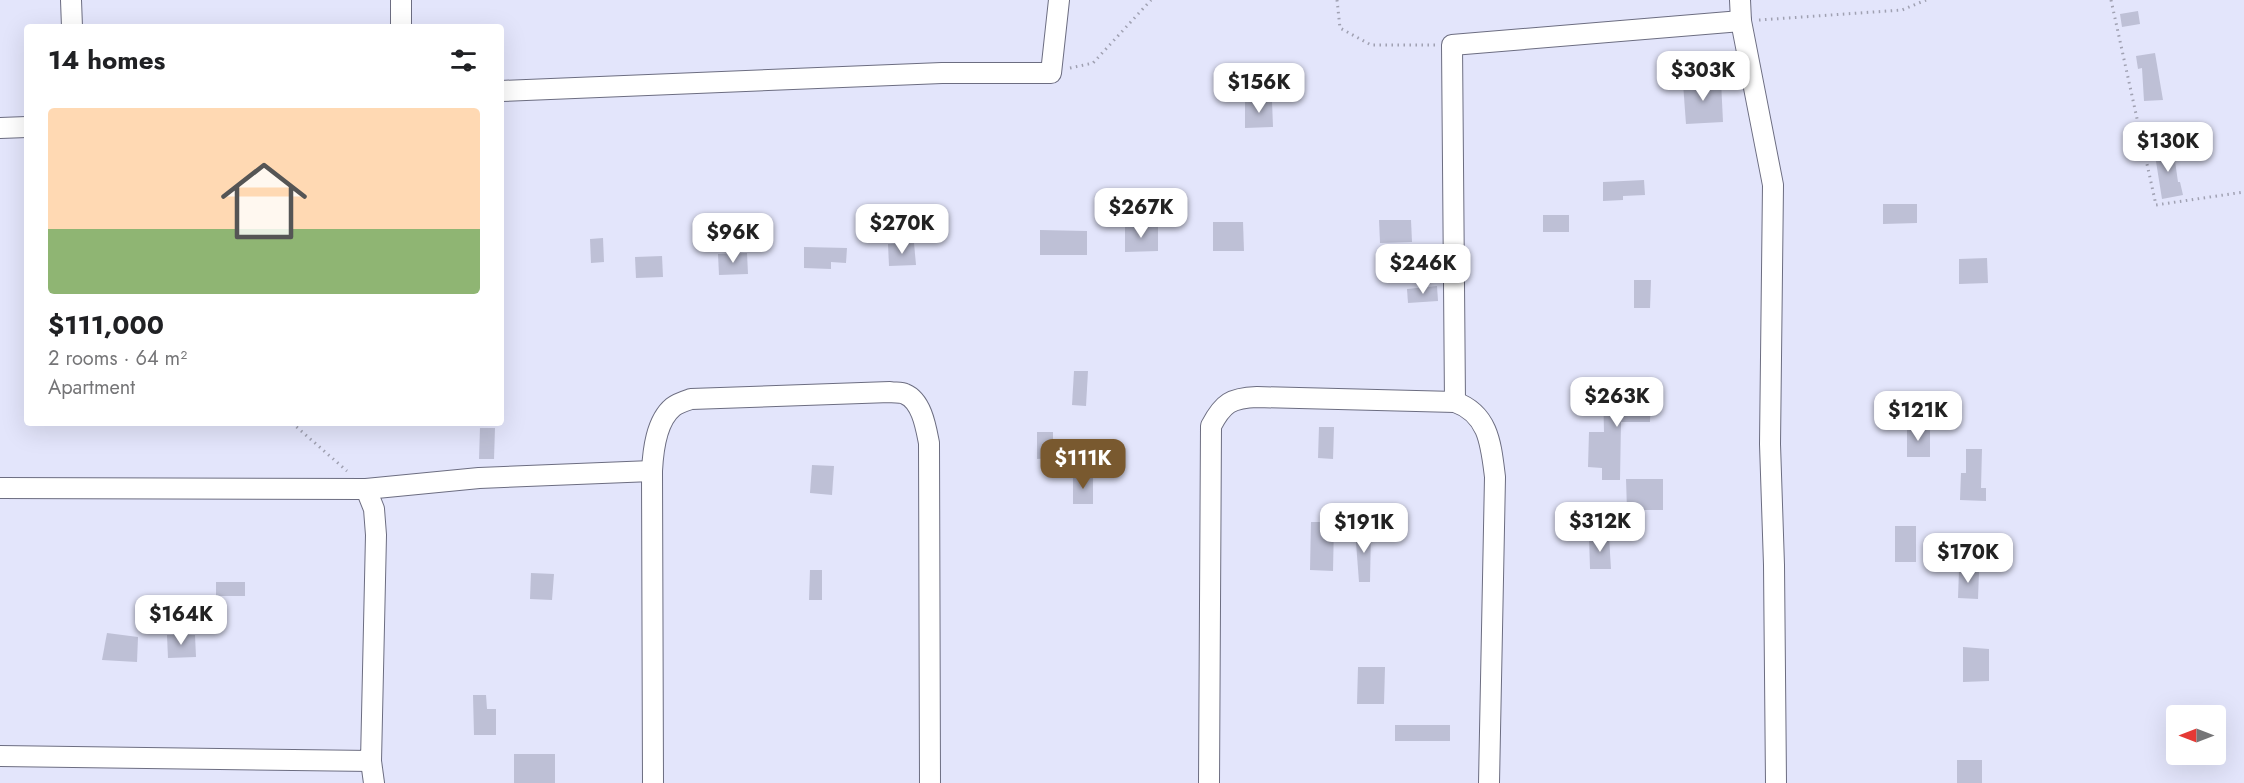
<!DOCTYPE html>
<meta charset="utf-8">
<style>
:root{--surface:#fff;--page:#f2f2f2;--text:#202124;--muted:#757577;--line:#e0e0e0;--accent:#79592f}
body{margin:0;font-family:Jost,sans-serif;background:var(--page);color:var(--text);height:100vh;display:flex;flex-direction:column;font-size:22px;white-space:nowrap}
*{box-sizing:border-box;margin:0}
p{font-size:20px;color:var(--muted)}
.icon{flex:none;width:33px;height:33px;fill:none;stroke:currentColor;stroke-width:2;stroke-linecap:round;stroke-linejoin:round}
.map{position:relative;flex:1;overflow:hidden}
.drawer{position:absolute;left:24px;top:24px;width:480px;height:402px;display:flex;flex-direction:column;background:var(--surface);border-radius:6px;box-shadow:0 6px 24px #0002}
.drawer>*{flex:none}
.needle{width:39px;rotate:270deg}
.buttons{position:absolute;left:2166px;top:705px;display:grid;gap:12px}
.buttons a{display:grid;place-items:center;width:60px;height:60px;border-radius:6px;background:var(--surface);box-shadow:0 6px 24px #0002;font-size:30px}
.price{position:absolute;translate:-50% -51px;padding:0 14px;border-radius:12px;background:#fff;color:#222;font-size:20px;line-height:39px;filter:drop-shadow(0 2px 3px #0008)}
.price::after{content:'';position:absolute;left:50%;top:36px;width:18px;height:14px;margin-left:-9px;background:inherit;clip-path:polygon(0 0,100% 0,50% 100%)}
.price.on{background:var(--accent);color:#fff}
ul{padding:0;list-style:none}
li{display:grid;align-content:center;gap:12px;height:318px;padding:0 24px}
li+li{border-top:2px solid var(--line)}
li span{display:grid;place-items:center;height:186px;border-radius:6px;color:#555}
li>.icon{margin-inline-start:auto}
span .icon{width:108px;height:108px;fill:#fffc;stroke-width:1}
li b{font-size:26px}
h2{display:flex;justify-content:space-between;align-items:center;height:72px;padding:0 24px;font-size:26px}
.map>svg:first-child{display:block}
.building{fill:#bec0d6}
.lines{fill:none;stroke-linecap:round;stroke-linejoin:round}
.minor-casing{stroke:#6c6d81;stroke-width:22}
.path{stroke:#a0a1b2;stroke-width:3;stroke-dasharray:1.5 4.5;stroke-linecap:butt}
.minor{stroke:#fff;stroke-width:20}
</style>
<div class="map">
<svg width="2244" height="783" viewBox="0 0 2244 783">
<rect width="100%" height="100%" fill="#e3e5fb"/>
<g class="building">
<polygon points="2138,11 2140,24 2122,27 2120,14"/>
<polygon points="2155,53 2163,100 2144,101 2142,68 2138,69 2136,56"/>
<polygon points="1721,81 1723,122 1686,124 1683,83"/>
<polygon points="1245,101 1272,101 1273,127 1245,128"/>
<polygon points="2173,147 2178,182 2180,182 2183,195 2162,199 2154,149"/>
<polygon points="1644,180 1645,195 1623,196 1623,200 1603,201 1603,182"/>
<polygon points="1883,204 1917,204 1917,223 1883,224"/>
<rect x="1543" y="215" width="26" height="17"/>
<polygon points="1379,220 1411,220 1412,242 1380,243"/>
<polygon points="1213,222 1243,222 1244,251 1213,251"/>
<polygon points="1125,227 1158,227 1158,251 1125,252"/>
<polygon points="1040,230 1087,231 1087,255 1040,255"/>
<polygon points="603,238 604,262 591,263 590,239"/>
<polygon points="914,243 916,265 889,266 888,244"/>
<polygon points="804,247 847,248 846,263 831,262 831,269 804,268"/>
<polygon points="747,253 748,274 719,275 718,254"/>
<polygon points="662,256 663,277 636,278 635,257"/>
<polygon points="1987,258 1988,283 1959,284 1959,259"/>
<polygon points="1634,280 1651,280 1650,308 1634,308"/>
<polygon points="1437,286 1438,301 1408,303 1407,289"/>
<polygon points="1074,371 1088,371 1086,406 1072,405"/>
<polygon points="1651,388 1650,422 1621,422 1620,480 1602,480 1602,468 1588,467 1589,432 1604,432 1603,389"/>
<rect x="1907" y="426" width="23" height="31"/>
<polygon points="1319,427 1334,427 1333,459 1318,458"/>
<polygon points="480,428 495,428 494,459 479,459"/>
<polygon points="1037,432 1053,432 1053,458 1037,459"/>
<polygon points="1966,449 1982,449 1981,488 1986,488 1986,501 1960,500 1961,473 1966,473"/>
<polygon points="812,465 834,466 832,495 810,493"/>
<rect x="1073" y="477" width="20" height="27"/>
<polygon points="1626,479 1663,479 1663,510 1627,510"/>
<polygon points="1311,522 1334,522 1333,571 1310,570"/>
<rect x="1895" y="526" width="21" height="36"/>
<polygon points="1355,529 1371,530 1370,582 1359,582"/>
<polygon points="1589,536 1609,536 1611,569 1590,569"/>
<polygon points="810,570 822,570 822,600 809,600"/>
<polygon points="1959,570 1979,571 1978,599 1958,598"/>
<polygon points="531,573 554,574 552,600 530,599"/>
<rect x="216" y="582" width="29" height="14"/>
<polygon points="107,633 138,637 137,662 102,660"/>
<polygon points="167,635 195,635 196,657 168,658"/>
<polygon points="1963,647 1989,649 1989,681 1963,682"/>
<polygon points="1358,667 1385,667 1384,704 1357,704"/>
<polygon points="473,695 486,695 487,709 496,709 496,735 474,735"/>
<rect x="1395" y="725" width="55" height="16"/>
<rect x="514" y="754" width="41" height="29"/>
<rect x="1957" y="760" width="25" height="23"/>
</g>
<g class="lines">
<defs>
<g id="minor">
<polyline points="71,0 72,27"/>
<polyline points="401,0 401,27"/>
<polyline points="1740,0 1741,21 1773,185 1770,444 1774,565 1776,783"/>
<polyline points="501,91 942,73 1051,73 1059,0"/>
<polyline points="0,128 27,127"/>
<polyline points="1455,402 1452,45 1741,21"/>
<polyline points="0,488 366,489 479,478 652,471"/>
<polyline points="0,756 371,761 376,535 374,509 366,489"/>
<polyline points="371,761 374,783"/>
<path d="M653 783 652 471C653 451 656 421 673 407 678 403 685 401 691 399L890 392C895 393 901 392 905 394 922 401 926 428 929 443L930 783"/>
<path d="M1209 783 1211 426C1223 403 1231 398 1257 397L1455 402C1489 414 1491 445 1495 477L1489 783"/>
</g>
</defs>
<use href="#minor" class="minor-casing"/>
<g class="path">
<polyline points="1337,0 1340,28 1371,45 1435,45"/>
<polyline points="2111,0 2156,205 2244,192"/>
<polyline points="1759,20 1902,10 1926,0"/>
<polyline points="1070,68 1093,63 1151,0"/>
<polyline points="292,423 347,471"/>
</g>
<use href="#minor" class="minor"/>
</g>
</svg>
<div class="buttons">
<a><svg class="needle" viewBox="-14 -14 28 28"><path d="M0-13l5 13h-10z" fill="#e53935"/><path d="M0 13l5-13h-10z" fill="#757577"/></svg></a>
</div>
<b class="price" style="left:1703px;top:102px">$303K</b>
<b class="price" style="left:1259px;top:114px">$156K</b>
<b class="price" style="left:2168px;top:173px">$130K</b>
<b class="price" style="left:1141px;top:239px">$267K</b>
<b class="price" style="left:902px;top:255px">$270K</b>
<b class="price" style="left:733px;top:264px">$96K</b>
<b class="price" style="left:1423px;top:295px">$246K</b>
<b class="price" style="left:1617px;top:428px">$263K</b>
<b class="price" style="left:1918px;top:442px">$121K</b>
<b class="price on" style="left:1083px;top:490px">$111K</b>
<b class="price" style="left:1600px;top:553px">$312K</b>
<b class="price" style="left:1364px;top:554px">$191K</b>
<b class="price" style="left:1968px;top:584px">$170K</b>
<b class="price" style="left:181px;top:646px">$164K</b>
<section class="drawer">
<h2>14 homes<svg class="icon" aria-label="filters" viewBox="0 0 24 24"><path d="M4 7h16M4 17h16"/><circle cx="9" cy="7" r="2"/><circle cx="15" cy="17" r="2"/></svg></h2>
<ul>
<li><span style="background:linear-gradient(#ffd9b3 65%,#8fb573 0)"><svg class="icon" aria-label="home" viewBox="0 0 24 24"><path d="M3 11l9-7 9 7M6 9v11h12V9"/></svg></span><div><b>$111,000</b><p>2 rooms · 64 m²</p><p>Apartment</p></div></li>
</ul>
</section>
</div>
